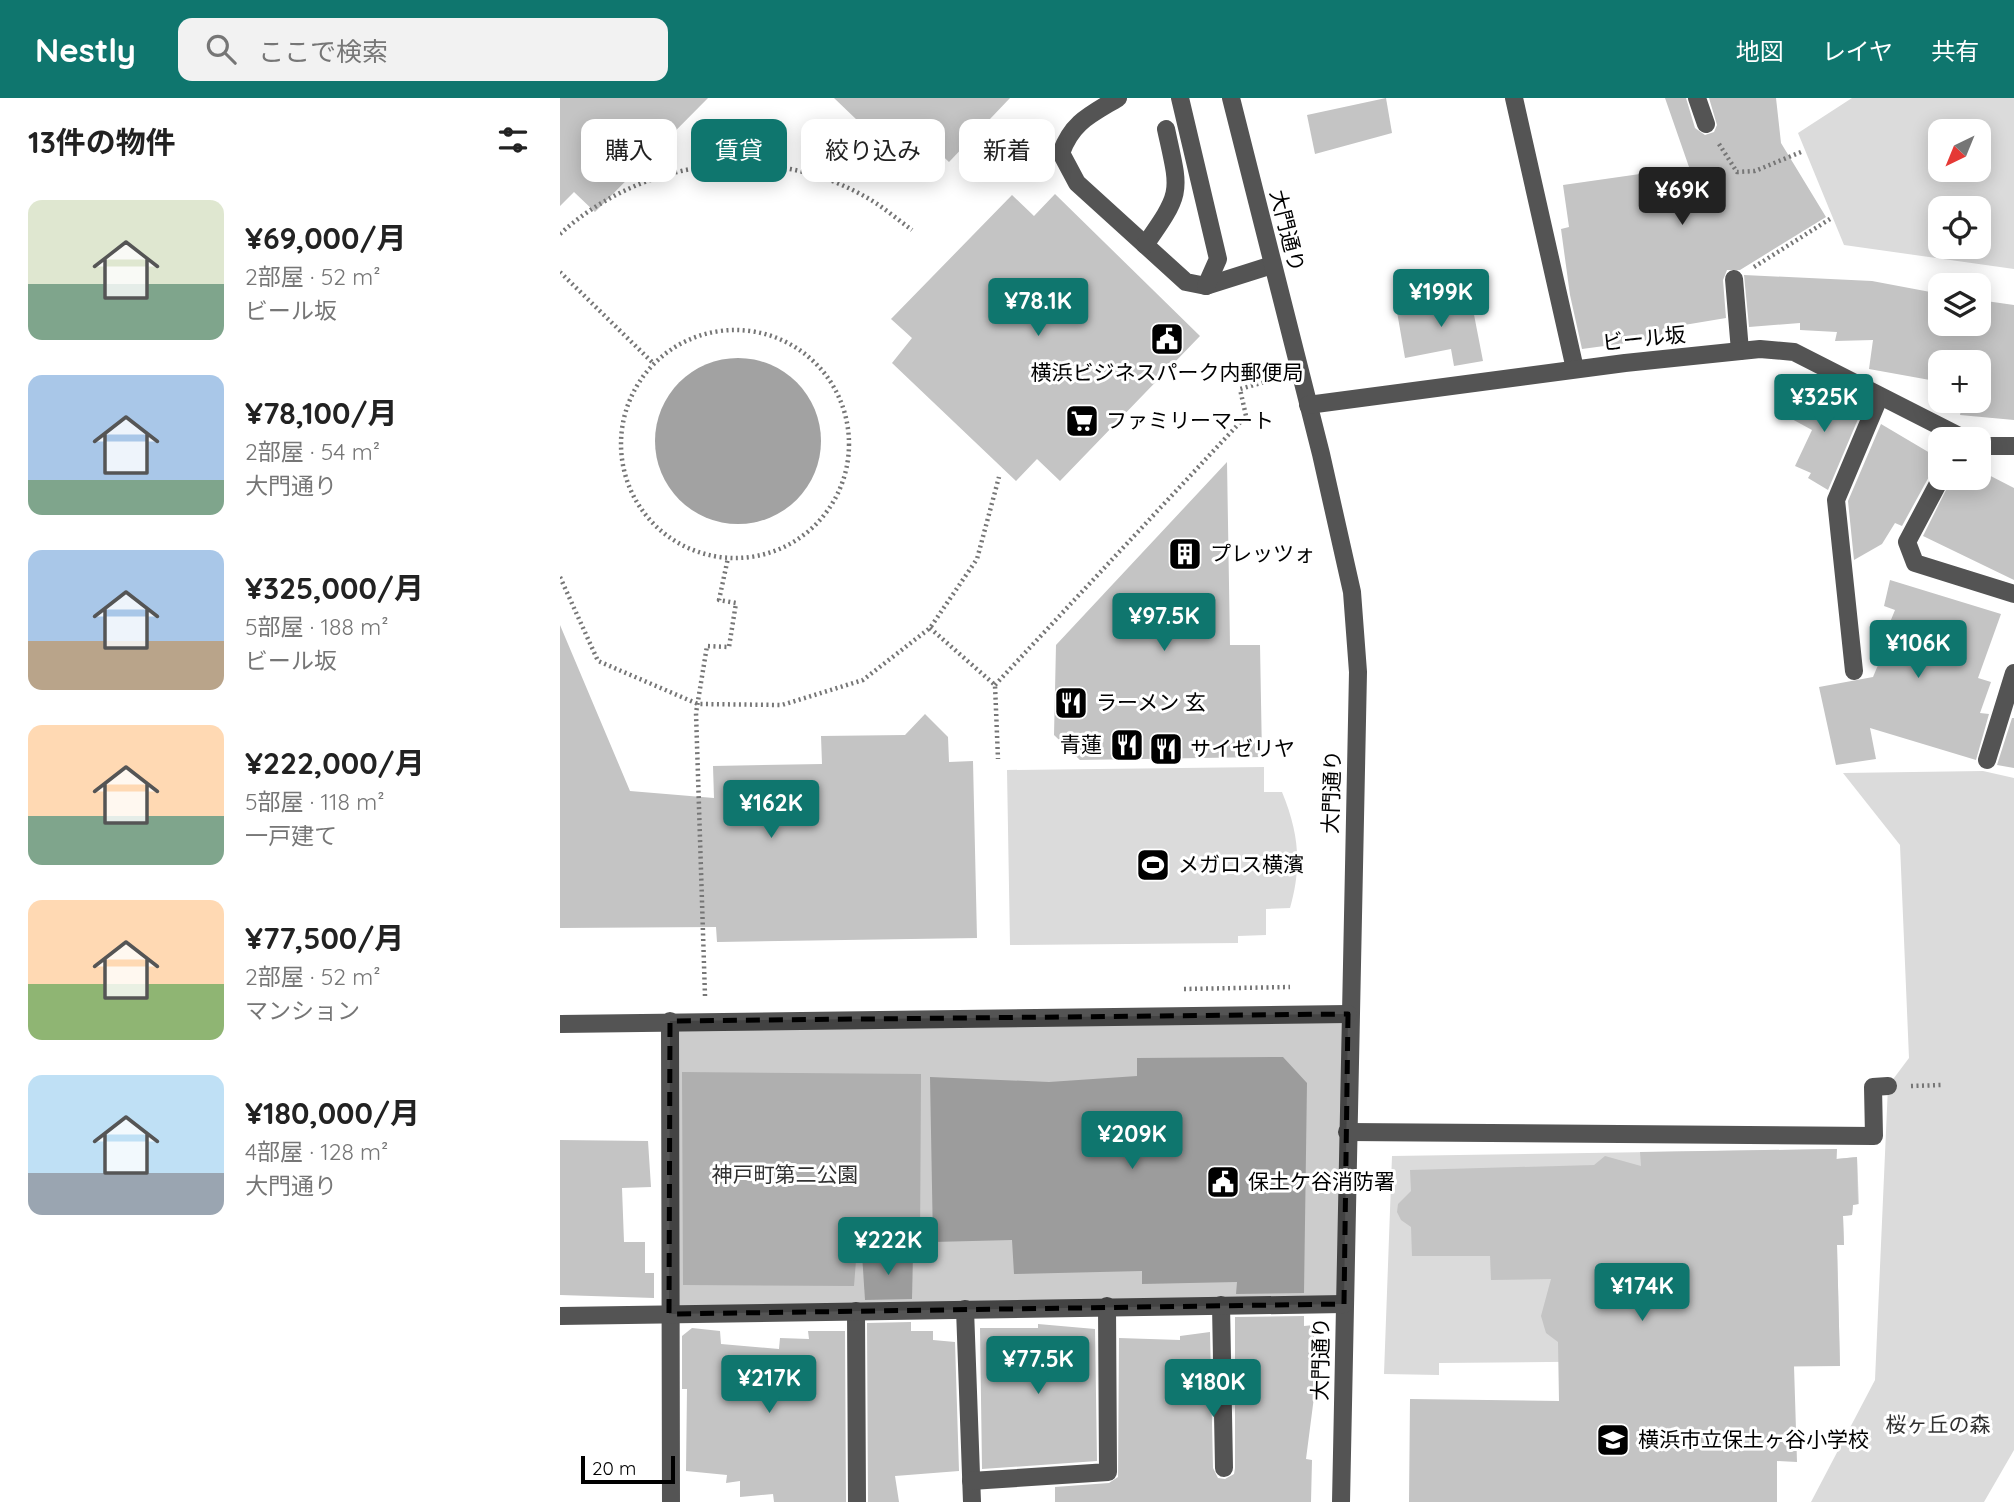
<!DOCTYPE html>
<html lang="ja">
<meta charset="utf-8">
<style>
:root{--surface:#fff;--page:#f2f2f2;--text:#222;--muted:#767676;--accent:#0f766e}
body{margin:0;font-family:Quicksand,"Noto Sans JP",sans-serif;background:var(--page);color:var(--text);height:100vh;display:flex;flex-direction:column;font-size:26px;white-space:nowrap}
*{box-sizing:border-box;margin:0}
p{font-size:23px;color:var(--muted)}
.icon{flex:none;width:38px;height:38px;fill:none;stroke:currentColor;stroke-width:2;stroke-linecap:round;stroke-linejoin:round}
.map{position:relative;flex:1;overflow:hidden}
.details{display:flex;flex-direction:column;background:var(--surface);width:560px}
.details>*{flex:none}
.banner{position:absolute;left:21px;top:21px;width:665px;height:63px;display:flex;gap:14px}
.needle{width:46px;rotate:223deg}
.tools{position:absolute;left:1368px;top:21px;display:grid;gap:14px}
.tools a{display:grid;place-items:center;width:63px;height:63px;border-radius:14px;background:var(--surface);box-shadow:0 4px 18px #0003;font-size:35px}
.scale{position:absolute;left:21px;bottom:18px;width:94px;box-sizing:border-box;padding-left:7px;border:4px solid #000;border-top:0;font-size:19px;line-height:24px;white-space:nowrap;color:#000;-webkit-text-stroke:5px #fff;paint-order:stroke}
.price{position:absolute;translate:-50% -60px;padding:0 16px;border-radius:7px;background:var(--accent);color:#fff;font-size:23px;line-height:46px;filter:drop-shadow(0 2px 4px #0008)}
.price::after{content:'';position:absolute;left:50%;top:42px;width:21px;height:16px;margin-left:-10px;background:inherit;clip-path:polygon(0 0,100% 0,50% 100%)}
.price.on{background:#222;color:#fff}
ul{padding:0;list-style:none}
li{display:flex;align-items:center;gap:21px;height:175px;padding:0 28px}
li span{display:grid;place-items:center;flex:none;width:196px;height:140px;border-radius:14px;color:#555}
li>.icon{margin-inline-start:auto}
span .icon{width:84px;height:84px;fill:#fffc;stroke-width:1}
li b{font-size:30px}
h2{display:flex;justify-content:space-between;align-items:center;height:84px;padding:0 28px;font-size:30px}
.tag{padding:0 24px;border-radius:14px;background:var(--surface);box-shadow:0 4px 18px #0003;font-size:24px;line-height:63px}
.tag.on{background:var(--accent);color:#fff}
header{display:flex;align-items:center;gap:42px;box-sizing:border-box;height:98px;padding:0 35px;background:var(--accent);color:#fff}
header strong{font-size:33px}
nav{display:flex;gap:38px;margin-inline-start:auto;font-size:24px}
.search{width:490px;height:63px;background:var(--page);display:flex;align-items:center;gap:18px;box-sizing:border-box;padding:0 24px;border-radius:14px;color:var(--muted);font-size:26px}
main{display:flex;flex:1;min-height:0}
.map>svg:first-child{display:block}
.green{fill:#dbdbdb;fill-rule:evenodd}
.water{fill:#a2a2a2}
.building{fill:#c4c4c4}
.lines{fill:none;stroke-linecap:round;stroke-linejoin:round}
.path{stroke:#767676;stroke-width:4.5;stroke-dasharray:2 3.5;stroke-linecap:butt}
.minor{stroke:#545454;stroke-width:18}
.marked{fill:#000;fill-opacity:0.2;stroke:#000;stroke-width:5;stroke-dasharray:14 9;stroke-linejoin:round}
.labels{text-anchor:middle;stroke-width:6;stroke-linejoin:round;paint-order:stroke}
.street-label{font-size:21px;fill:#000;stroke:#fff}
.poi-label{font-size:21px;fill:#000;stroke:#fff;text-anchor:start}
.park-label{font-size:21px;fill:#323232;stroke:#fff}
</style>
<header>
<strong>Nestly</strong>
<div class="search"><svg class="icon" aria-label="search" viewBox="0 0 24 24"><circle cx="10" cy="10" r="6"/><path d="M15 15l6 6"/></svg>ここで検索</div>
<nav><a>地図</a><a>レイヤ</a><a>共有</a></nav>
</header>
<main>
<section class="details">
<h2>13件の物件<svg class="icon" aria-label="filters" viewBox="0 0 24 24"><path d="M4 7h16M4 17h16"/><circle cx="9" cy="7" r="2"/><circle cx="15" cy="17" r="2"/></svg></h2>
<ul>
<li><span style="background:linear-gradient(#dfe7d0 60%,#7fa58c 0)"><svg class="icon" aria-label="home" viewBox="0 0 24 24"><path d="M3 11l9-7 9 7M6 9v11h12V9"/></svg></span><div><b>¥69,000/月</b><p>2部屋 · 52 m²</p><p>ビール坂</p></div></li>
<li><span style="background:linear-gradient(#a9c7e8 75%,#7fa58c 0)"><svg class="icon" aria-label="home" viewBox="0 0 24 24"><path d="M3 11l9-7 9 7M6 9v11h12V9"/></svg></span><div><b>¥78,100/月</b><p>2部屋 · 54 m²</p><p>大門通り</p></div></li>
<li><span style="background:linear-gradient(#a9c7e8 65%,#b9a48a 0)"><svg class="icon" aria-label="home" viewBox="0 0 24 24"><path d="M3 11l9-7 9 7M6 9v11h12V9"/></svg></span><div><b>¥325,000/月</b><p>5部屋 · 188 m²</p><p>ビール坂</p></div></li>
<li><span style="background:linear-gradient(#ffd9b3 65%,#7fa58c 0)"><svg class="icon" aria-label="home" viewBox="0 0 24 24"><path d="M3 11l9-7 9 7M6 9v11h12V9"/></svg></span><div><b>¥222,000/月</b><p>5部屋 · 118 m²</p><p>一戸建て</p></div></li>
<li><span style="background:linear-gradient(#ffd9b3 60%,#8fb573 0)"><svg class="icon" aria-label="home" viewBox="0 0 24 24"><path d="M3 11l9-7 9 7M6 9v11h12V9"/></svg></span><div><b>¥77,500/月</b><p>2部屋 · 52 m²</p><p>マンション</p></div></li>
<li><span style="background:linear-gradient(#bfe0f5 70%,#9aa5b1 0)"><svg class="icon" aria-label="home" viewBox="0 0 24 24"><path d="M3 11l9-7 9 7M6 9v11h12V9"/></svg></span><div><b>¥180,000/月</b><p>4部屋 · 128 m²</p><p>大門通り</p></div></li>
</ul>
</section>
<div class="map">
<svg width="1454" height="1404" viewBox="0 0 1454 1404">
<rect width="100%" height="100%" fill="#fff"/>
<g class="green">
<path d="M1292 0H1454V171L1284 147 1238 35ZM1381 33H1419V72H1381ZM1381 110H1419V149H1381Z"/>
<path d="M704 669V694H722C739 735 742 768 730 810L706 811V837L678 838V845L450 847 447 672Z"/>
<polygon points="1423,673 1454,680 1454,1352 1424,1404 1251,1404 1315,1282 1328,988 1349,960 1340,747 1283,675"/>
<polygon points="122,974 361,976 360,1147 297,1150 294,1188 123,1187"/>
<polygon points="1277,1051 1277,1061 1297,1059 1299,1106 1293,1107 1292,1117 1283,1118 1284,1147 1277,1147 1280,1268 1085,1271 1084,1263 879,1265 879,1277 824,1276 832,1058"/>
</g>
<circle class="water" cx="178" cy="343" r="83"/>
<g class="building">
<polygon points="0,0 148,0 35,114 14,94 0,108"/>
<polygon points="274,0 450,0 389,64 368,44 345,68"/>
<polygon points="826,0 832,35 755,56 747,17"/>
<polygon points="1105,0 1126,0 1135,30 1145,37 1154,34 1157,27 1149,0 1216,0 1221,45 1266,119 1180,172 1167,172 1163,182 1166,220 1124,227 1126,237 1022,251 1010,197 1001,131 1009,129 1003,87 1129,69"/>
<polygon points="495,96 640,238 500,383 477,361 456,383 332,265 352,240 331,221 452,97 474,118"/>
<polygon points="1184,177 1312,183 1381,196 1381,226 1419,226 1419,202 1454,207 1454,322 1400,317 1403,303 1419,303 1419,264 1381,264 1381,284 1309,271 1313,242 1275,243 1277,234 1240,232 1240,225 1189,229"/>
<polygon points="910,196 923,263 894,268 891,251 845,260 836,208"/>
<polygon points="1247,285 1283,309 1285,304 1301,314 1268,392 1248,380 1251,375 1235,368 1252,332 1230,320"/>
<polygon points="1321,326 1370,355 1373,349 1381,353 1381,369 1371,375 1342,428 1335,425 1322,446 1294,462 1288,403"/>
<polygon points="667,364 670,547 700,547 702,659 520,662 494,637 496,547"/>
<polygon points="1419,372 1454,390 1454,482 1363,438 1392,380 1419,380"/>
<polygon points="1330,482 1441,516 1418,580 1431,584 1420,615 1429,616 1416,662 1310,630 1316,661 1276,667 1259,589 1313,579 1329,541 1324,539 1335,512 1324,508"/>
<polygon points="0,527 70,693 154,700 153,668 262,666 261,638 345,637 365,616 388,639 389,664 413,663 417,840 157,844 156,829 0,830"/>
<polygon points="1452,620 1454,620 1454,670 1437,667"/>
<polygon points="723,959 747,985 744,1195 676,1196 677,1184 582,1186 582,1173 454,1176 452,1142 373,1144 370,979 489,984 577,978 577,960"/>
<polygon points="0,1042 88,1043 91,1089 62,1090 64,1144 85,1144 85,1175 94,1175 94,1200 0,1197"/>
<polygon points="1277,1051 1276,1061 1297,1059 1298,1106 1293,1107 1292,1117 1283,1118 1284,1147 1277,1147 1280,1268 1234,1268 1237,1364 1217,1363 1217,1404 849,1404 850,1301 999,1303 998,1244 986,1235 981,1218 991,1181 931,1182 930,1158 852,1158 851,1129 841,1122 837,1114 838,1106 851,1093 850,1072 1034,1067 1045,1058 1081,1068 1080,1054"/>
<polygon points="302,1156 353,1157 352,1201 305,1202"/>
<polygon points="744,1218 744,1228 754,1227 754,1299 746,1361 752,1362 751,1404 495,1404 495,1389 549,1385 558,1379 559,1240 620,1242 620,1238 650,1234 653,1370 658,1380 665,1381 674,1376 675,1370 675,1219"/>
<polygon points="351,1224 351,1233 373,1233 373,1242 395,1244 399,1373 335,1378 339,1404 308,1404 307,1225"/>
<polygon points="478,1226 535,1231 537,1363 422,1371 420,1230 478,1230"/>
<polygon points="132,1230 160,1233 161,1246 219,1251 220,1240 249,1241 248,1233 285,1233 286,1404 214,1404 213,1396 180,1399 180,1383 166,1385 167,1377 126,1373 127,1291 122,1291 122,1238"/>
</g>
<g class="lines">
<g class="path">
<polyline points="1159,46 1177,74 1195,73 1241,54"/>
<path d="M0 136C81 62 206 43 304 98 321 107 337 121 352 132"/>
<polyline points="1194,169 1270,121"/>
<polyline points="0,174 93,265"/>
<circle cx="175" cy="346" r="114"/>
<polyline points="0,479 38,563 138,606 222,607 303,582 370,530 417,461 439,379"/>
<polyline points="370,530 435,587 438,661"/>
<polyline points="435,587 686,318 680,291 719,280"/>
<polyline points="624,891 730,889"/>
<polyline points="145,898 136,615 147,548 169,549 176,505 159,502 168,460"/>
<polyline points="1351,988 1382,987"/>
</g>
<g class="minor">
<path d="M558 0C530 17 512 24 501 55L517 85 626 184 646 188 712 167"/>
<polyline points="620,0 658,161 646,188"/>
<polyline points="671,0 761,356 792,494 798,574 781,1404"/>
<polyline points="954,0 1015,271"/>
<polyline points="1137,0 1146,26"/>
<path d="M585 147C623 93 620 95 606 31"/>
<polyline points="1174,181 1180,253"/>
<polyline points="748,307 1065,265 1200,251 1234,254 1405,341"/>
<polyline points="1419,348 1454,348"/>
<polyline points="1381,380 1347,444 1355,465 1454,496"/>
<polyline points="1294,573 1276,402 1319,300"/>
<polyline points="1427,662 1454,575"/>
<polyline points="110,923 111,1404"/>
<polyline points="0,926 788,916"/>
<polyline points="787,1034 1314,1038 1313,989 1328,988"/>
<polyline points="661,1207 664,1370"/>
<polyline points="405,1211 412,1404"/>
<polyline points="296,1213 297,1404"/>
<polyline points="0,1218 784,1206"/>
<polyline points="411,1383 548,1374 547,1208"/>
</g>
</g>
<path class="marked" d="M788 916 784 1206 109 1216 110 923Z"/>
<defs>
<symbol id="civic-square" viewBox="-11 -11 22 22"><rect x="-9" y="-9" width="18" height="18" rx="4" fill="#000" stroke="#fff"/><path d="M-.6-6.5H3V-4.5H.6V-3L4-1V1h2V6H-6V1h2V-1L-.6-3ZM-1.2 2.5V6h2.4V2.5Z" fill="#fff"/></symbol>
<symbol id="supermarket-square" viewBox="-11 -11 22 22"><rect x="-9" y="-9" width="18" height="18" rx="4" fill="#000" stroke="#fff"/><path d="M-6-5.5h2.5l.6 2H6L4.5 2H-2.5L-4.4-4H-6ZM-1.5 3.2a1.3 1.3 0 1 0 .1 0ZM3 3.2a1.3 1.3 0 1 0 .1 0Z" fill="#fff"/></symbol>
<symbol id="building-square" viewBox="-11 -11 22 22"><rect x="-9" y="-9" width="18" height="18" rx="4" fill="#000" stroke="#fff"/><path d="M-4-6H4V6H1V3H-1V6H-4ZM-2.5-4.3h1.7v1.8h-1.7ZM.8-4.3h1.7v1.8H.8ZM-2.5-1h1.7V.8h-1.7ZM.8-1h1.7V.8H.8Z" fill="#fff"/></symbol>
<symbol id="restaurant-square" viewBox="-11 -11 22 22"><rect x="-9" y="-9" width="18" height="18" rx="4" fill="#000" stroke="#fff"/><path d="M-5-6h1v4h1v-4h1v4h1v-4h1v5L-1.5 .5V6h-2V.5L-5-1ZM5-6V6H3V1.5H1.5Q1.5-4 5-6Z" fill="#fff"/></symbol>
<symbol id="stadium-square" viewBox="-11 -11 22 22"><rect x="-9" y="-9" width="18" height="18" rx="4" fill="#000" stroke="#fff"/><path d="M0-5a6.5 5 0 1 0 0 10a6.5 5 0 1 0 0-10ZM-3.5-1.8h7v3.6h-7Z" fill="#fff"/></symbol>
<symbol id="school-square" viewBox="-11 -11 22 22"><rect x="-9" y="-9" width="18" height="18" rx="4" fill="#000" stroke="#fff"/><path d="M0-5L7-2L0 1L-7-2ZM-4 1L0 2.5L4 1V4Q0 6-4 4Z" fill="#fff"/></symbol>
</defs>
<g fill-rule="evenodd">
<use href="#civic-square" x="588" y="222" width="38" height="38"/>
<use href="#supermarket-square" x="503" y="304" width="38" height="38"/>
<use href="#building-square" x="606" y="437" width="38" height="38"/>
<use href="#restaurant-square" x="492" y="586" width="38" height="38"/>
<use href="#restaurant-square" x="548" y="628" width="38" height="38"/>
<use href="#restaurant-square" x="587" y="632" width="38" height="38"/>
<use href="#stadium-square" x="574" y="748" width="38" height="38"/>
<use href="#civic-square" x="644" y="1065" width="38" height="38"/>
<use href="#school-square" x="1034" y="1323" width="38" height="38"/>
</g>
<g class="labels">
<g class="street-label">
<text transform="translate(727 133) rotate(76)" y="7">大門通り</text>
<text transform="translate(1084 241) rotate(-6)" y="7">ビール坂</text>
<text transform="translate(772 694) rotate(-88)" y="7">大門通り</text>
<text transform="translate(761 1261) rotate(-89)" y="7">大門通り</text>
</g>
<g class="poi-label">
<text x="607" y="282" text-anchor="middle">横浜ビジネスパーク内郵便局</text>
<text x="546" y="330">ファミリーマート</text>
<text x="650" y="463">プレッツォ</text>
<text x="536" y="612">ラーメン 玄</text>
<text x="542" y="654" text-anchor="end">青蓮</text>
<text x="630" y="658">サイゼリヤ</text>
<text x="618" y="774">メガロス横濱</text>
<text x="688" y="1091">保土ケ谷消防署</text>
<text x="1078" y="1349">横浜市立保土ヶ谷小学校</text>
</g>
<g class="park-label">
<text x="225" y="1084">神戸町第二公園</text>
<text x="1378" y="1334">桜ヶ丘の森</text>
</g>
</g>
</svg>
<div class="tools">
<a><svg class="needle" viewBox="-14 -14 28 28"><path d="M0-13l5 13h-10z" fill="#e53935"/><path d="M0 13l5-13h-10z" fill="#767676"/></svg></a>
<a><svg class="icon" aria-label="locate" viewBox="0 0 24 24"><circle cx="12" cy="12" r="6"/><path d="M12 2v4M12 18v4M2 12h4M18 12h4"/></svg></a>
<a><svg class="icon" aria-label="layers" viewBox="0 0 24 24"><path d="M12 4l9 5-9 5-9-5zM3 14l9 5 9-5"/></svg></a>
<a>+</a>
<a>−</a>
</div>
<div class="scale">20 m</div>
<b class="price on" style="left:1122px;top:129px">¥69K</b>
<b class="price" style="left:881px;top:231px">¥199K</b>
<b class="price" style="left:478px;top:240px">¥78.1K</b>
<b class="price" style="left:1264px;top:336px">¥325K</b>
<b class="price" style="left:604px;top:555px">¥97.5K</b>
<b class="price" style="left:1358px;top:582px">¥106K</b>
<b class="price" style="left:211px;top:742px">¥162K</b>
<b class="price" style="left:572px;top:1073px">¥209K</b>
<b class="price" style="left:328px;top:1179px">¥222K</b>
<b class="price" style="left:1082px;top:1225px">¥174K</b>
<b class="price" style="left:478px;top:1298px">¥77.5K</b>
<b class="price" style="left:209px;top:1317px">¥217K</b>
<b class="price" style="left:653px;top:1321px">¥180K</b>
<div class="banner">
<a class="tag">購入</a>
<a class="tag on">賃貸</a>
<a class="tag">絞り込み</a>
<a class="tag">新着</a>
</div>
</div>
</main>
